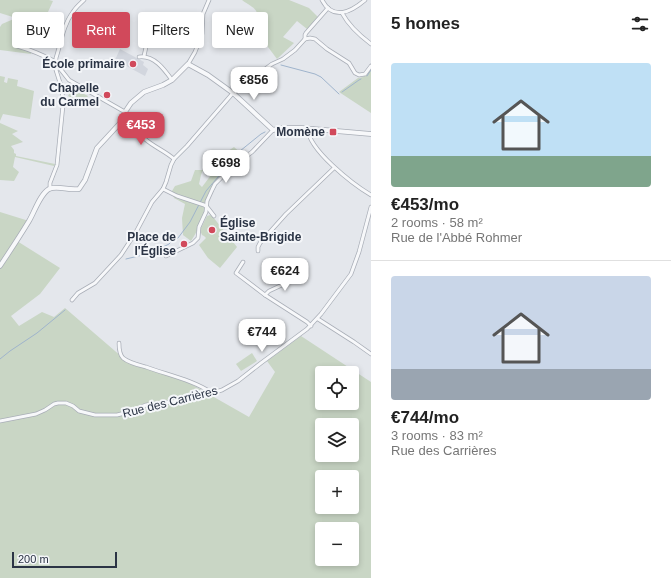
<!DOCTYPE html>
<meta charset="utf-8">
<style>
:root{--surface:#fff;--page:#f6f6f6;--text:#222;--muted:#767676;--line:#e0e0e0;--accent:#d1495b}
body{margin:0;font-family:Helvetica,sans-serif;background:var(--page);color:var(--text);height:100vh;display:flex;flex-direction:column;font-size:15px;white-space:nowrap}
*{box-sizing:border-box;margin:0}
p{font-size:13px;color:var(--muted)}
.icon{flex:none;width:22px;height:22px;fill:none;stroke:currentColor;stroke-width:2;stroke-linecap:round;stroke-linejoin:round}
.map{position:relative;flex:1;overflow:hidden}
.side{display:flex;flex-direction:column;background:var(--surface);width:300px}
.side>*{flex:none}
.guide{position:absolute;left:12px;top:12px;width:299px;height:36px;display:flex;gap:8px}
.fabs{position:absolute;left:315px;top:366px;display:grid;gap:8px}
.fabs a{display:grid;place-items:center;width:44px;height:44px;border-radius:4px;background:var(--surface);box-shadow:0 2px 6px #0003;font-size:20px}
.scale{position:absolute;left:12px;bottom:10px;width:105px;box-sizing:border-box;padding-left:4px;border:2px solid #2b3445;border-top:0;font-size:11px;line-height:14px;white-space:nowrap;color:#2b3445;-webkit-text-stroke:3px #f4f6f9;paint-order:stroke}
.price{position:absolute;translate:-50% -34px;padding:0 9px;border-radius:8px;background:#fff;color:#222;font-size:13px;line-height:26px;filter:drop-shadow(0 1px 2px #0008)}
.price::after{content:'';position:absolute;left:50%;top:24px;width:12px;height:9px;margin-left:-6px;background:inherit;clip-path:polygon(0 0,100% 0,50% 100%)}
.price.current{background:var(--accent);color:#fff}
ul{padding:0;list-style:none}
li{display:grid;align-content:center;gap:8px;height:212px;padding:0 20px}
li+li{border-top:1px solid var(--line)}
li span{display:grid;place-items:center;height:124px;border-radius:4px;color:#555}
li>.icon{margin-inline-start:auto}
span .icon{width:72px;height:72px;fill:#fffc;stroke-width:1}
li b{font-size:17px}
h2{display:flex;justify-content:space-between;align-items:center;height:48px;padding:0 20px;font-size:17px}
.chip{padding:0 14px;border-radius:4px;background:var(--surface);box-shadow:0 2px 6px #0003;font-size:14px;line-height:36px}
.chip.current{background:var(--accent);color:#fff}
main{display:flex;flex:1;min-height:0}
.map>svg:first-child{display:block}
.built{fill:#d2d6de}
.green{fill:#c9d6c5;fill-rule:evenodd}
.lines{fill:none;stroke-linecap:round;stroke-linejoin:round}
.stream{stroke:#9fb4cc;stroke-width:1}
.minor-casing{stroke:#a9aeb7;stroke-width:4.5}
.tertiary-casing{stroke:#a9aeb7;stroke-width:5.5}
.minor{stroke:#f7f8fa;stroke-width:3}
.tertiary{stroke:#f7f8fa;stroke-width:4}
.poi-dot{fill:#d1495b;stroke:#f4f6f9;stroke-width:1.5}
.labels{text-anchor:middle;stroke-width:4;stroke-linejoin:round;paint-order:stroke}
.poi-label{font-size:12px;font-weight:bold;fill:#2b3445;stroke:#f4f6f9;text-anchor:end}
.street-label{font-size:12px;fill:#2b3445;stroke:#f4f6f9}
</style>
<main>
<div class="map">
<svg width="371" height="578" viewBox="0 0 371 578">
<rect width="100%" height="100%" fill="#e4e7ec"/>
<polygon class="built" points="120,49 144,62 143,65 148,69 145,76 115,60"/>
<g class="green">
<polygon points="0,0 49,0 53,1 43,23 21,18 16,32 20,34 17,46 31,52 31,54 0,50 0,27 2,24 16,18 0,13"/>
<path d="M242 0H289L309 8 318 17 307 29 297 21 283 37 294 43 277 59 265 43 240 29 242 27C250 27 254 26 259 19 257 7 251 7 242 0Z"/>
<polygon points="371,68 371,113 339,92 358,78 363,77"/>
<polygon points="0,76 5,77 4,82 7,83 8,78 18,80 17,86 34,91 30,119 3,114 0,121"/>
<polygon points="72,88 88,96 84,104 68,96"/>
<polygon points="0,123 18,131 12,134 23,142 11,146 14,150 14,153 16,154 16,156 55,164 54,166 15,157 13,167 19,172 14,181 0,180"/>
<path d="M234 147 244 156C230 165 212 181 207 197 206 201 206 206 205 210 202 221 197 232 191 241L183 235 182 218 185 204 174 198 172 191 175 186 191 181 195 170H203L201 175 199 184 202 187 211 175 223 165 225 160V153Z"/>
<path d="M0 212 29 221 17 241 60 268 40 294 11 316 19 326 42 312 54 317 65 308 122 357 133 363 184 380 249 417 275 372 267 361 301 336 371 382V578H0ZM322 373H352V403H322ZM322 425H352V455H322ZM322 477H352V507H322ZM322 529H352V559H322Z"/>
<polygon points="210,215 213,217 237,247 220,268 208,258 199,245 206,238 204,236 202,235 200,230 207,216"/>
<polygon points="252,353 257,361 241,371 236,364"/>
</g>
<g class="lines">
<g class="stream">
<polyline points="281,65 315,74 321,77 339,94"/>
<polyline points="367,76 371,70"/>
<polyline points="342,92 359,80 361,79"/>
<polyline points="126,259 151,253 169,244 172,241 178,238 190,222 206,191 240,151 261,134 265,132"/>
<polyline points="0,359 10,351 37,333 65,310"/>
</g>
<defs>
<g id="minor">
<path d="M322 0C333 21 351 12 365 0"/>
<path d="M342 13C349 26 359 35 371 44"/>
<polyline points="305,39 310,38 315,39 327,49 349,63 355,73 359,75 365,74 371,66"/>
<path d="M17 46C31 50 43 55 56 62"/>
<polyline points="144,56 146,47 152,36"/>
<path d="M139 57C154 55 164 69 172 80"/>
<polyline points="188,64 195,52 202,34 203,14 209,0"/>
<polyline points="58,66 69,80 125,112"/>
<path d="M124 116C131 124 137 133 145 139 154 147 165 151 174 159"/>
<path d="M308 128C307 149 354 185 371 195"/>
<path d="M50 189V183L57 165 63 105 62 89 56 70 58 66 56 62V58C61 43 63 25 73 12 76 7 80 4 84 0"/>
<polyline points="214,216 207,207 204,205 177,196 163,189 166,182 171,165 174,159 187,146 233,93 272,64 283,59 295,50 305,39 305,35 306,33 328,8"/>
<polyline points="258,251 258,247 260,243 286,214 334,168"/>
<polyline points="166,256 193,243 198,238 199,227 206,212 207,201 212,190 215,184 234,165 252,152 273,130"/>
<polyline points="243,262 236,273 265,295 307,322 311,326"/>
<polyline points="265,295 269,291 282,285 293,275"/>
<polyline points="72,300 78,293 95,283 121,255 136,232 152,202 163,189"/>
<polyline points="318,319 354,342 371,354"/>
<path d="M119 343C119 348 119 354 123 358 129 363 138 365 146 367 168 375 193 380 212 393"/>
<polyline points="0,421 36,414 45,410 54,404 58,403 66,403 73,406 79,411 95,415 117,415 125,413 146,405 187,400 202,396 222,390 238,381 261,363 307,329 321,314 351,274 359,252 371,207"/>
</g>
<path id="tertiary" d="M0 266C10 251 20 236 29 221 34 213 40 194 49 189 57 185 70 191 79 189L85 180 97 148 122 121 125 112 131 103 144 92 163 85 172 80 188 64 208 75 233 93 273 130 282 128H302L371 134"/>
</defs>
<use href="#minor" class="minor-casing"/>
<use href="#tertiary" class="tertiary-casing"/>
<use href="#minor" class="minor"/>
<use href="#tertiary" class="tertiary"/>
</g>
<g class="poi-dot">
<circle cx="133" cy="64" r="4"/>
<circle cx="107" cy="95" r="4"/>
<rect x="329" y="128" width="8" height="8" rx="2"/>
<circle cx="212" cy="230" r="4"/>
<circle cx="184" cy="244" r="4"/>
</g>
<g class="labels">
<g class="poi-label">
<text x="125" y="68">École primaire</text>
<text x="99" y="92">Chapelle<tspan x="99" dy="14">du Carmel</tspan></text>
<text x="325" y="136">Momène</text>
<text x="220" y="227" text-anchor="start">Église<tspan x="220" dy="14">Sainte-Brigide</tspan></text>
<text x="176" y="241">Place de<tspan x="176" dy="14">l'Église</tspan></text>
</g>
<g class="street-label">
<text transform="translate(170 402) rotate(-14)" y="4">Rue des Carrières</text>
</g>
</g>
</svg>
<div class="fabs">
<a><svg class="icon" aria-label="locate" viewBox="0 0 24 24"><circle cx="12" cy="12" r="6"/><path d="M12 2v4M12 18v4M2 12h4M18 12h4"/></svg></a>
<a><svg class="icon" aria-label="layers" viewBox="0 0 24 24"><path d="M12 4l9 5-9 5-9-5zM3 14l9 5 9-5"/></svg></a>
<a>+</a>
<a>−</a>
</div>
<div class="scale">200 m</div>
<b class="price" style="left:254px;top:101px">€856</b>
<b class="price current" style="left:141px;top:146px">€453</b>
<b class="price" style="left:226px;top:184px">€698</b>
<b class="price" style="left:285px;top:292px">€624</b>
<b class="price" style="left:262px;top:353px">€744</b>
<div class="guide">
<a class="chip">Buy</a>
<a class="chip current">Rent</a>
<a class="chip">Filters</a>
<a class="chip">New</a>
</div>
</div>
<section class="side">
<h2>5 homes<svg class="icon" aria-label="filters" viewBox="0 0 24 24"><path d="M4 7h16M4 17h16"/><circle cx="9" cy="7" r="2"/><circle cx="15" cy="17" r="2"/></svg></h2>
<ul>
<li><span style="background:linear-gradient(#bfe0f5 75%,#7fa58c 0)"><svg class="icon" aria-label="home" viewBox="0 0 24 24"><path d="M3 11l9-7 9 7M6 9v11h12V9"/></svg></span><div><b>€453/mo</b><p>2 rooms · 58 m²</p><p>Rue de l'Abbé Rohmer</p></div></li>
<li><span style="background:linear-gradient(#c9d6e8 75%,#9aa5b1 0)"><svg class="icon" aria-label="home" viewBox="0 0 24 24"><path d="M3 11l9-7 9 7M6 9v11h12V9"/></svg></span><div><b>€744/mo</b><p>3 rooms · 83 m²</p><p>Rue des Carrières</p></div></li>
</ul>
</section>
</main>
